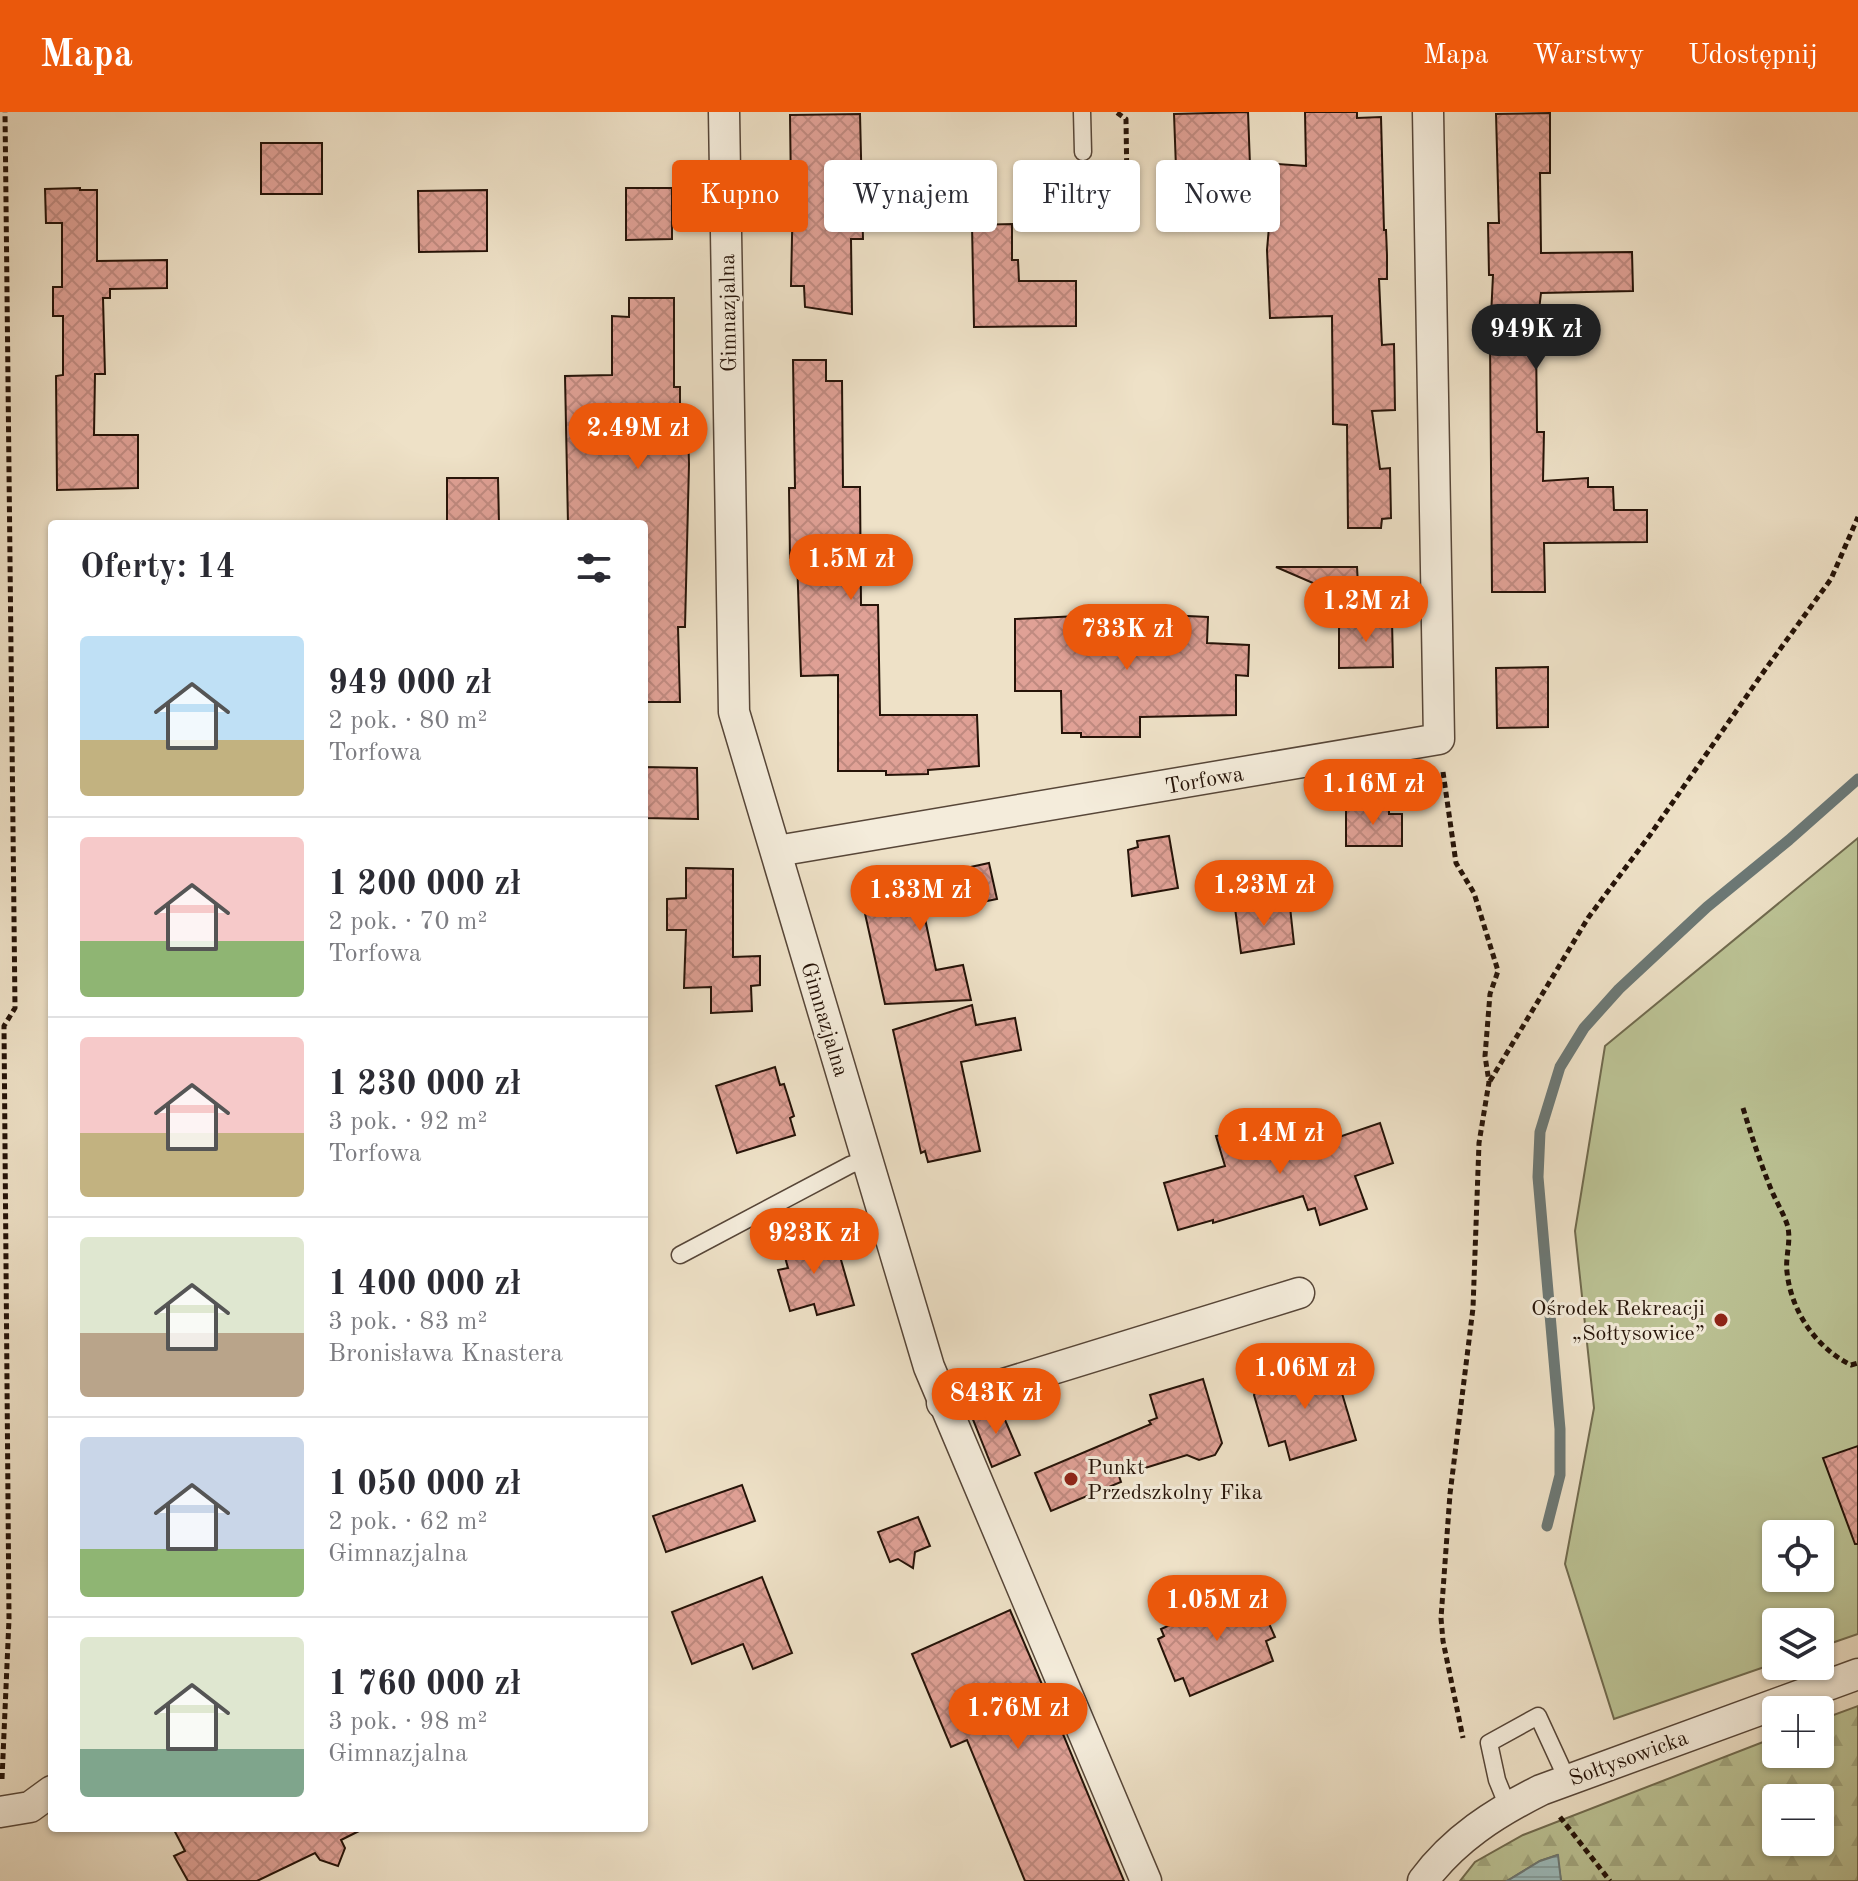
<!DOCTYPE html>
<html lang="pl">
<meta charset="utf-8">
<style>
:root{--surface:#fff;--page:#f7f7f7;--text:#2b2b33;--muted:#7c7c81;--line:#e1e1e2;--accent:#ea580c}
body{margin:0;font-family:"Old Standard TT",serif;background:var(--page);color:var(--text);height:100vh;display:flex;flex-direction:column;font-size:30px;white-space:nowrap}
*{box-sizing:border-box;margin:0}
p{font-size:26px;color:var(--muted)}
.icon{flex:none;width:44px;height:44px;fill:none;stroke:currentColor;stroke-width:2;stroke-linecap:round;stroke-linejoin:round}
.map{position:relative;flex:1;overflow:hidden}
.details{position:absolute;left:48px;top:408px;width:600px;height:1312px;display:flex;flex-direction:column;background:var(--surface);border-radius:8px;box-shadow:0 2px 6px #0004}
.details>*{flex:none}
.banner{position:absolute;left:672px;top:48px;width:760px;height:72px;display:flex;gap:16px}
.buttons{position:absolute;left:1762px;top:1408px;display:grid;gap:16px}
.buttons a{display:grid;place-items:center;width:72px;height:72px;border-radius:8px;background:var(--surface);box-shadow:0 2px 6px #0004;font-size:40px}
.price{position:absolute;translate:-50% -68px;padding:0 18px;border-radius:28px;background:var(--accent);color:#fff;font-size:26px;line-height:52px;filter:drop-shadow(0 2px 4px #0008)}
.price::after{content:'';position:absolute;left:50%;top:48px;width:24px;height:18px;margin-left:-12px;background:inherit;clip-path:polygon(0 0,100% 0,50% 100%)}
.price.current{background:#222;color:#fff}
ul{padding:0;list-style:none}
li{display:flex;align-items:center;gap:24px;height:200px;padding:0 32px}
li+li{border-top:2px solid var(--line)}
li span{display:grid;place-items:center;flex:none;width:224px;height:160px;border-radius:8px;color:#555}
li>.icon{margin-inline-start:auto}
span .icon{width:96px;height:96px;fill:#fffc;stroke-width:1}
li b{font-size:34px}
h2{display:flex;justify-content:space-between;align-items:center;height:96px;padding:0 32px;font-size:34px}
.tag{padding:0 28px;border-radius:8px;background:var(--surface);box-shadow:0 2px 6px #0004;font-size:28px;line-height:72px}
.tag.current{background:var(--accent);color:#fff}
header{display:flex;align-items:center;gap:48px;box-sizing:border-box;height:112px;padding:0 40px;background:var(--accent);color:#fff}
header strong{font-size:38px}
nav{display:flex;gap:44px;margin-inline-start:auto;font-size:28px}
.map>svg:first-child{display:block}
.green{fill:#bbc294;stroke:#706a4e;stroke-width:2;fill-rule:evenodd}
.forest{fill:url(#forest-firs);stroke:#706a4e;stroke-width:2;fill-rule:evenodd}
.water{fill:url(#water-rules);stroke:#6c7875;stroke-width:2}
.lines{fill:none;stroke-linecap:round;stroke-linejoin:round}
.stream{stroke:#6c7875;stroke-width:11}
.building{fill:url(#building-cross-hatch);stroke:#251308;stroke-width:2}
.lane-casing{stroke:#574638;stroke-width:19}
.street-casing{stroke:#574638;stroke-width:33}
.path{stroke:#251308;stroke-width:5;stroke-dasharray:6 4;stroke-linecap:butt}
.lane{stroke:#f4ecdb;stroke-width:16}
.street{stroke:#f4ecdb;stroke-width:30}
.poi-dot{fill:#8f2418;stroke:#f4ecdb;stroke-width:3}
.labels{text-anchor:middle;stroke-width:6;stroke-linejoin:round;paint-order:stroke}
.street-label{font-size:22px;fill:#251308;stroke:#f4ecdb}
.poi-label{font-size:22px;fill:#251308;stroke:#f4ecdb;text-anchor:end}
</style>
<header>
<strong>Mapa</strong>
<nav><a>Mapa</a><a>Warstwy</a><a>Udostępnij</a></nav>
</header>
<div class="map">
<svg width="1858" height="1769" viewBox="0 0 1858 1769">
<defs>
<pattern id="forest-firs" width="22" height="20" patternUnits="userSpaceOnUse" patternTransform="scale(2)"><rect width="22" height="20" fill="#bbc294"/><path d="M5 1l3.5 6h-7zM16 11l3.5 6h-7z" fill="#a1a67e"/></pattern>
<pattern id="water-rules" width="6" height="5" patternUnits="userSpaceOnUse" patternTransform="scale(2)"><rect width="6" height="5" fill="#9cbcbd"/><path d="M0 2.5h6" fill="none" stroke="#86a1a1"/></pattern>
<pattern id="building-cross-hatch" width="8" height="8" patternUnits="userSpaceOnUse" patternTransform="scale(2)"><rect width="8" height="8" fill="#e0a196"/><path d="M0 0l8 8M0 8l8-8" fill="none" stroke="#c08a80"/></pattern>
</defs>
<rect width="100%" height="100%" fill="#eee1c7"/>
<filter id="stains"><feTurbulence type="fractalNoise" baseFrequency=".0025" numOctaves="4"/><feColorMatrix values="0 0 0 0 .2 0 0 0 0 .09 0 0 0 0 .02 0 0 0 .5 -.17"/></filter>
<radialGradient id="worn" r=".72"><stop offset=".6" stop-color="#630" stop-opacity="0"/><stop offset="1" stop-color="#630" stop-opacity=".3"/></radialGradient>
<path class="green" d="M1858 726V1522L1820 1535V1510H1776V1551L1614 1607 1565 1452 1594 1296 1575 1119 1605 934ZM1776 1422H1820V1466H1776Z"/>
<path class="forest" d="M1858 1594V1769H1561L1557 1743 1540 1749 1507 1769H1460L1475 1750 1523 1723 1776 1625V1642H1820V1608ZM1776 1686H1820V1730H1776Z"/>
<polygon class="water" points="1558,1743 1561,1769 1507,1769 1540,1749"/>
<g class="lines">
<polyline class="stream" points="1547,1414 1560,1363 1560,1317 1538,1065 1540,1020 1560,955 1584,916 1619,877 1707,795 1789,728 1858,667"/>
</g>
<g class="building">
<polygon points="1248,0 1250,53 1176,56 1174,2"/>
<polygon points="1305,0 1357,0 1357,6 1381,5 1384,118 1386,118 1387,143 1387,167 1379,167 1382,233 1394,232 1395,298 1372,299 1380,357 1390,356 1391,406 1382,407 1381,416 1348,416 1347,313 1333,312 1332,204 1270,206 1267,138 1270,103 1264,103 1264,92 1248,91 1250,50 1306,54"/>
<polygon points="1550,1 1550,61 1540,61 1541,141 1632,140 1633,179 1541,181 1536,224 1537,320 1544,320 1543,369 1588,366 1588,375 1613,375 1614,398 1647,398 1647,430 1544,431 1545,480 1492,480 1490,226 1493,163 1489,163 1488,111 1499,111 1496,2"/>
<polygon points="860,2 863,127 851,127 852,202 805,195 804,174 791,174 793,78 791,78 790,3"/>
<rect x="261" y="31" width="61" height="51"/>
<polygon points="80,76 80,78 97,78 97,149 167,148 167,176 110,177 110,186 103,186 105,262 95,262 94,323 138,323 138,376 57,378 56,264 63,263 63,204 53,204 53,175 62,175 62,111 46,111 45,77"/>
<polygon points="626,76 672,76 672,127 626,128"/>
<polygon points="487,78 487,139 419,140 418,79"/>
<polygon points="1012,112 1012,148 1018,148 1019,169 1076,169 1076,214 974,215 972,113"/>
<polygon points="629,186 674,186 674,275 680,275 680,318 688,317 689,352 685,515 678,515 680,590 644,590 644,412 568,412 565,264 612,263 612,204 629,205"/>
<polygon points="793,248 826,248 826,269 842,269 843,375 860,375 861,493 878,493 880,603 977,603 979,654 928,658 928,662 886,663 886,659 838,659 838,563 801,564 797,446 790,446 789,376 795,376"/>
<polygon points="447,366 498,366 499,412 447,412"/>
<polygon points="1276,455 1357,455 1359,491"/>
<polygon points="1099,503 1100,522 1167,523 1167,503 1208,505 1207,531 1249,533 1248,564 1236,563 1236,603 1140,605 1140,625 1081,625 1081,621 1062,621 1061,579 1015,579 1015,507"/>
<polygon points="1339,508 1392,508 1393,555 1339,556"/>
<polygon points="1548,555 1548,615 1497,616 1496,556"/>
<polygon points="644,655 697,656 698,707 644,706"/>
<polygon points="1389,693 1389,702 1402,702 1402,734 1346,734 1346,694"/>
<polygon points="1169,724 1178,776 1132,784 1128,738 1138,735 1137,729"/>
<polygon points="989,751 997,787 924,802 936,858 963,853 971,888 885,892 860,779"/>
<polygon points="686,756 733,757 733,845 760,844 760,873 751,874 752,899 711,901 711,875 684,876 686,818 667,818 667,787 686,786"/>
<polygon points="1266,791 1269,798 1290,795 1294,832 1241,841 1235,796"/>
<polygon points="972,893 976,913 1015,906 1021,938 961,950 980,1039 928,1050 925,1039 921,1041 893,918"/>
<polygon points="775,955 780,973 784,972 794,1004 790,1006 795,1023 737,1041 716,974"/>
<polygon points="1283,1011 1292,1041 1380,1011 1393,1051 1355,1064 1367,1097 1320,1113 1315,1096 1308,1098 1303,1084 1213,1111 1213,1108 1178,1118 1164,1071 1225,1054 1216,1024"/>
<polygon points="821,1119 829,1143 839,1141 854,1193 817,1203 814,1192 790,1199 778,1158 788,1156 781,1131"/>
<polygon points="1332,1248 1356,1328 1290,1348 1285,1329 1269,1334 1254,1283 1259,1271"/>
<polygon points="1203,1267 1222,1331 1215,1343 1199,1348 1187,1343 1119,1364 1121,1370 1051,1399 1035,1361 1151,1312 1149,1309 1157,1306 1150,1283"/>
<polygon points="999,1294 1020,1343 992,1355 972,1305"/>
<polygon points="1858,1334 1858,1432 1855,1432 1823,1346"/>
<polygon points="742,1373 755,1409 666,1440 653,1404"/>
<polygon points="918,1405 930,1434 915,1440 913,1456 898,1447 890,1450 878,1420"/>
<polygon points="762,1465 792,1541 753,1557 743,1532 692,1552 672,1500"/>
<polygon points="1231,1479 1238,1497 1259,1489 1275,1525 1266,1529 1273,1549 1190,1584 1183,1566 1175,1569 1158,1527 1164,1524 1161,1517 1190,1504 1187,1497"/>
<polygon points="1010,1498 1053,1598 1124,1769 1025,1769 967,1628 951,1635 912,1542"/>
<polygon points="173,1716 365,1716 341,1728 345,1736 338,1754 320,1748 315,1741 257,1769 188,1769 174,1744 185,1739"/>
</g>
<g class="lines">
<defs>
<g id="lane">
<polyline points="1082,0 1083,40"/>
<polyline points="680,1143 850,1053 867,1047"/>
<polyline points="1508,1695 1497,1668 1489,1631 1538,1604 1567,1667"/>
</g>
<g id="street">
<polyline points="724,0 734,600 929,1255 1146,1769"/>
<polyline points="777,739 1439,627 1428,0"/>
<polyline points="942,1291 1299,1181"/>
<polyline points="0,1700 30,1695 52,1679"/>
<path d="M1423 1769C1454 1727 1495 1701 1541 1678L1858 1562"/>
</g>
</defs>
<use href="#lane" class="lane-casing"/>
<use href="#street" class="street-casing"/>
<g class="path">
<polyline points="1063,58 1063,80 1127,76 1126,7 1116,0"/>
<polyline points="1443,660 1456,751 1474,781 1498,859 1490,882 1485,944 1489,970 1479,1031 1473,1196 1450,1382 1441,1506 1443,1529 1463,1626"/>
<polyline points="1490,969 1588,806 1650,723 1762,562 1831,467 1858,405"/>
<path d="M1743 996C1751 1022 1759 1047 1769 1072 1774 1086 1782 1098 1787 1112 1792 1128 1785 1144 1787 1160 1791 1199 1816 1236 1851 1253L1858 1251"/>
<polyline points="2,1667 9,1507 4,914 15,896 5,0"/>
<polyline points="1560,1705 1610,1769"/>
</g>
<use href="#lane" class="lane"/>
<use href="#street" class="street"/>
</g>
<g class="poi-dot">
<circle cx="1721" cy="1208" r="8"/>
<circle cx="1071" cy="1367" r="8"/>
</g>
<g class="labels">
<g class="street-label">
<text transform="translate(727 201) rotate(-91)" y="8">Gimnazjalna</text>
<text transform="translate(1204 667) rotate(-10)" y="8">Torfowa</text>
<text transform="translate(826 907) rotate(73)" y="8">Gimnazjalna</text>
<text transform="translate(1628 1645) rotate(-20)" y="8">Sołtysowicka</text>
</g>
<g class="poi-label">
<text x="1705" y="1203">Ośrodek Rekreacji<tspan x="1705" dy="25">„Sołtysowice”</tspan></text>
<text x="1087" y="1362" text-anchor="start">Punkt<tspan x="1087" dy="25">Przedszkolny Fika</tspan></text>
</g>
</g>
<rect width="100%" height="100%" filter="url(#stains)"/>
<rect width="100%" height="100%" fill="url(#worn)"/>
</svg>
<div class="buttons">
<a><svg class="icon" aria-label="locate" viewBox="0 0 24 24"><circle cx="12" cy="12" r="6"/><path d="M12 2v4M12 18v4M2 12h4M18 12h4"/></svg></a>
<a><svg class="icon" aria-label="layers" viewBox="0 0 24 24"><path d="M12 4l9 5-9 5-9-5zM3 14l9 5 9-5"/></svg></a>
<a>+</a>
<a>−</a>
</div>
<b class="price current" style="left:1536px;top:260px">949K zł</b>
<b class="price" style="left:638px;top:359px">2.49M zł</b>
<b class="price" style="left:851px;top:490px">1.5M zł</b>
<b class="price" style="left:1366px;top:532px">1.2M zł</b>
<b class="price" style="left:1127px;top:560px">733K zł</b>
<b class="price" style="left:1373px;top:715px">1.16M zł</b>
<b class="price" style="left:1264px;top:816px">1.23M zł</b>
<b class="price" style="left:920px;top:821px">1.33M zł</b>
<b class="price" style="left:1280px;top:1064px">1.4M zł</b>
<b class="price" style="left:814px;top:1164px">923K zł</b>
<b class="price" style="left:1305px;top:1299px">1.06M zł</b>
<b class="price" style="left:996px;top:1324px">843K zł</b>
<b class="price" style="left:1217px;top:1531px">1.05M zł</b>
<b class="price" style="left:1018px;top:1639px">1.76M zł</b>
<div class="banner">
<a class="tag current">Kupno</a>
<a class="tag">Wynajem</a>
<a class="tag">Filtry</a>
<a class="tag">Nowe</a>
</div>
<section class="details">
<h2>Oferty: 14<svg class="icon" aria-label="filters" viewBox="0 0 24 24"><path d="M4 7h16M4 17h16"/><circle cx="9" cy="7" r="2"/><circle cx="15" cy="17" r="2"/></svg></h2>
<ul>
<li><span style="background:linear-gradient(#bfe0f5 65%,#c2b280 0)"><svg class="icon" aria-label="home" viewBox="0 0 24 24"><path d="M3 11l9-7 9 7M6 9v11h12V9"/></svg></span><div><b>949 000 zł</b><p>2 pok. · 80 m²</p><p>Torfowa</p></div></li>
<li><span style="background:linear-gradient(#f6c9c9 65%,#8fb573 0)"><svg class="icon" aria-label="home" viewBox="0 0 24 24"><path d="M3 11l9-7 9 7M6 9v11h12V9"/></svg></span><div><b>1 200 000 zł</b><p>2 pok. · 70 m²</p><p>Torfowa</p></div></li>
<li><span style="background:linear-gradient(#f6c9c9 60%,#c2b280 0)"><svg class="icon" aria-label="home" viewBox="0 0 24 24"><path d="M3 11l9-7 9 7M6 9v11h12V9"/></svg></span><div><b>1 230 000 zł</b><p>3 pok. · 92 m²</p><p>Torfowa</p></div></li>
<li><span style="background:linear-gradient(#dfe7d0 60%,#b9a48a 0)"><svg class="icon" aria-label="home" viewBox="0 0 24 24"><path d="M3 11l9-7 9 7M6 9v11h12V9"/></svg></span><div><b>1 400 000 zł</b><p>3 pok. · 83 m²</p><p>Bronisława Knastera</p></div></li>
<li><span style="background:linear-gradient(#c9d6e8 70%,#8fb573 0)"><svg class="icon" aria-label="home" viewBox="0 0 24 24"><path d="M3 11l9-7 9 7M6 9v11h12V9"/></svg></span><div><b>1 050 000 zł</b><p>2 pok. · 62 m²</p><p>Gimnazjalna</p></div></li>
<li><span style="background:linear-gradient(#dfe7d0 70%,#7fa58c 0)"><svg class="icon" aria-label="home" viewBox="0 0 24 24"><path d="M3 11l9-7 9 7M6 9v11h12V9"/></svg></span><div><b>1 760 000 zł</b><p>3 pok. · 98 m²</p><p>Gimnazjalna</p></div></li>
</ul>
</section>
</div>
